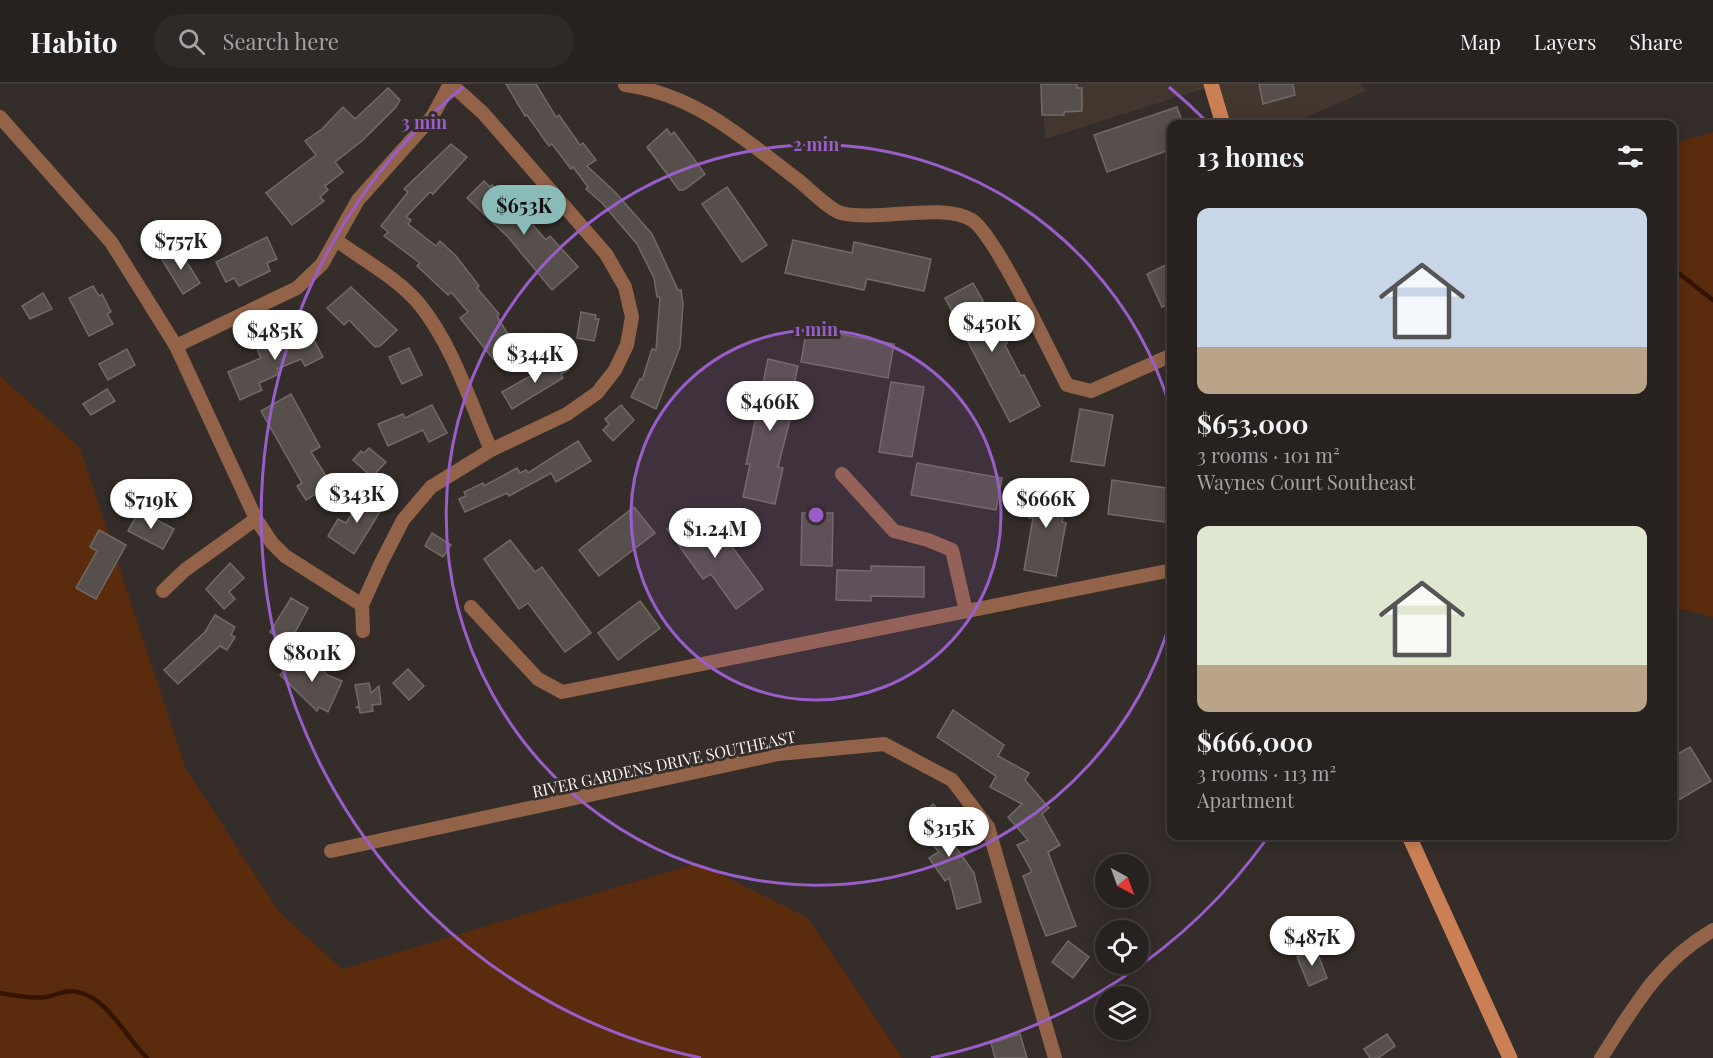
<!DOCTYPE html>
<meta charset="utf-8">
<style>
:root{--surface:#27221f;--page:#2f2a28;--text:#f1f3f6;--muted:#a4a4a4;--line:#433f3d;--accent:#8bbbb9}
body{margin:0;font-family:"Playfair Display",serif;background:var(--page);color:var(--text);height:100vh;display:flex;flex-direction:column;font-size:22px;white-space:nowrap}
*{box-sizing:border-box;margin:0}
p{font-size:20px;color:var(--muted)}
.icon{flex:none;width:33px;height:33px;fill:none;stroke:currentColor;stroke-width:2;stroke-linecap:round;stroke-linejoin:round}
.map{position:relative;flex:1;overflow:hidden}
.panel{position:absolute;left:1167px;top:36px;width:510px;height:720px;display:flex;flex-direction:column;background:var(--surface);border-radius:12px;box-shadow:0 3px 15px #0003,0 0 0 2px var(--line)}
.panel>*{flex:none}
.needle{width:39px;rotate:139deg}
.buttons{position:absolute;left:1095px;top:770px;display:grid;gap:12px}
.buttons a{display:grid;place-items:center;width:54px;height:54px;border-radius:50%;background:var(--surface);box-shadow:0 3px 15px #0003,0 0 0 2px var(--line);font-size:30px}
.price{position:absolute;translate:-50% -51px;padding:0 14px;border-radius:21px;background:#fff;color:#222;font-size:20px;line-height:39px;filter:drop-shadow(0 2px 3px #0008)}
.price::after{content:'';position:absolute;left:50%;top:36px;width:18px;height:14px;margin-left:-9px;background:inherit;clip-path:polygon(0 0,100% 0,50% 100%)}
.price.active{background:var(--accent);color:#111}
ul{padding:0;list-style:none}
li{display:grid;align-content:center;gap:12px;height:318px;padding:0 30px}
li span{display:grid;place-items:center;height:186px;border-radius:12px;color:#555}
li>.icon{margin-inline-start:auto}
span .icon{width:108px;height:108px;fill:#fffc;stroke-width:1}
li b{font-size:26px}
h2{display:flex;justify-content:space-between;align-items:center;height:72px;padding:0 30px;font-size:26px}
header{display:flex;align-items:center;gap:36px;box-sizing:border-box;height:84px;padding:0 30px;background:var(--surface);border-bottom:2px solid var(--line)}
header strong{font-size:28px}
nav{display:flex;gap:33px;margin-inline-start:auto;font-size:21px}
.search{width:420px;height:54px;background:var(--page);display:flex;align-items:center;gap:15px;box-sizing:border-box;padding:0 21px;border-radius:33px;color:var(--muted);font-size:22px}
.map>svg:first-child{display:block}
.built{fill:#43362f}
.green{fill:#5b2b0e}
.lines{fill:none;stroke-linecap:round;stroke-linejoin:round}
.stream{stroke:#351301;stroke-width:4.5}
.building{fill:#574f4b;stroke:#726a66;stroke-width:1.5}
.minor{stroke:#936349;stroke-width:14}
.secondary{stroke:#cb7f55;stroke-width:15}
.ring{fill:none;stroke:#9a5ecb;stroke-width:3}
.labels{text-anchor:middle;stroke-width:6;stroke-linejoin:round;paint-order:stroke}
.street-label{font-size:16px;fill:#f8f3f0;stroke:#342d29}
.centre{fill:#9a5ecb;stroke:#342d29;stroke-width:3}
.ring-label{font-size:18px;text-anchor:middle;font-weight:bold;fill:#9a5ecb;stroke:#342d29;stroke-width:6;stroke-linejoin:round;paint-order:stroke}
</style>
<header>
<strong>Habito</strong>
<div class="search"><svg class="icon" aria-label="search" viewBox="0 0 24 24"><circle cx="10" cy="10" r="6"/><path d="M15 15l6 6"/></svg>Search here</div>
<nav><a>Map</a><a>Layers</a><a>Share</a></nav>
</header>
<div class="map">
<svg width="1713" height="974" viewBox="0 0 1713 974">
<rect width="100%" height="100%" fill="#342d29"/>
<polygon class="built" points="1042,0 1362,0 1366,7 1291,40 1224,40 1215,1 1045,55"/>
<g class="green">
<polygon points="1713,48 1713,533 1673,523 1672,60"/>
<polygon points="0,292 80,364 186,685 280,829 342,885 698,779 808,834 902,974 0,974"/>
</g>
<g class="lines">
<g class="stream">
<polyline points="1672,184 1713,216"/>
<path d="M0 909C15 912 31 915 46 913 53 912 61 908 69 907 105 907 124 952 147 974"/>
</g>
</g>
<g class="building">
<polygon points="506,0 536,0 556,33 559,31 580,61 583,59 596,76 587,82 615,108 652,150 678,206 681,206 683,220 680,263 656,325 631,313 640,295 642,296 652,265 656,266 660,213 657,213 654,194 637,160 602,119 586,105 588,103 573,83 571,85 552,60 549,62 527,31 525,32"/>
<polygon points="1041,0 1077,0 1077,4 1082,4 1082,27 1064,28 1064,31 1042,31"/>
<polygon points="1259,0 1293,0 1295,11 1263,20"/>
<polygon points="388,4 400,16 396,23 362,57 335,78 343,88 325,102 328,106 320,113 324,117 292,141 266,109 316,71 305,57 322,45 343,23 355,35"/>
<polygon points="1177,23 1183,40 1172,40 1172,65 1107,88 1094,51"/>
<polygon points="667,45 671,51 674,48 705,90 684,106 679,106 647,63"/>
<polygon points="451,60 467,73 433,110 430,108 406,133 411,136 408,140 436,162 440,157 456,172 479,202 477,204 499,230 497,232 515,262 494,276 460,234 468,228 451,208 448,211 417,182 420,179 384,152 388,148 381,142 408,108 404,105"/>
<polygon points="484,97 490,103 492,101 518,128 520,126 546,156 550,152 578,183 552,206 508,153 467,114"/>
<polygon points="727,103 767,161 742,178 702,120"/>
<polygon points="267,153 277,175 267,179 270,187 239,202 234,194 226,198 216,178"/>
<polygon points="793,156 852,169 854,158 931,175 924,207 867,195 864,206 785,189"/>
<polygon points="178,164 200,199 183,210 161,174"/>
<polygon points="1172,178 1172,219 1162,223 1147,190"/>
<polygon points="973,199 1007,259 1005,261 1021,292 1024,291 1040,322 1010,338 945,214"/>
<polygon points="93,202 99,212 102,210 111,228 107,230 113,240 89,252 69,214"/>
<polygon points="351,203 397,246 380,262 375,263 349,236 344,241 327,224"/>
<polygon points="43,209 52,225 30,235 22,222"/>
<polygon points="581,228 596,231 595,235 599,235 594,257 577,254"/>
<polygon points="306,241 323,273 305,282 301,275 277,285 279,290 259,299 262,306 240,316 228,288 261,274 257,265 259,262 275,255 276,257"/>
<polygon points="807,244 894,260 888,294 801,278"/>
<polygon points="409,264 422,291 402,300 389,273"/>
<polygon points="127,265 135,281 108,296 99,280"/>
<polygon points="562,274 569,286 561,290 563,294 512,325 502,308"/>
<polygon points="768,275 798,282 791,315 795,316 778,383 783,384 775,420 743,413 750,380 746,380"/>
<polygon points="891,298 924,303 912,373 879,368"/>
<polygon points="107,305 115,317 91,331 83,320"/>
<polygon points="291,310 320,363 311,368 331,400 306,416 297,402 302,399 261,327"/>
<polygon points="432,321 447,349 429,358 423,346 388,362 378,340 403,330 405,334"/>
<polygon points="621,321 634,336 613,357 603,346 609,340 605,335"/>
<polygon points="1080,325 1113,331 1104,382 1071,377"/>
<polygon points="578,357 591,377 556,398 551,389 509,412 507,409 465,428 459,415 466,412 464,408 483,399 484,402 517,384 520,389 526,386 528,389"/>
<polygon points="369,364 386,378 372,393 353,376 361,367 364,369"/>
<polygon points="917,379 1002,394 996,426 911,411"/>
<polygon points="1112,396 1172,405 1172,439 1108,430"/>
<polygon points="1035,398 1068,404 1062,438 1066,439 1056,492 1024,486 1033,434 1029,434"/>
<polygon points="366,408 381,417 377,424 381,426 354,470 328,452 338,435 346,439"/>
<polygon points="634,423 655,449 599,492 579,466"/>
<polygon points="694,426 717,458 725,453 763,505 736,525 711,490 703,495 667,445"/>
<polygon points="138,429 144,433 146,430 174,445 163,465 128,447"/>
<polygon points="802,429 833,429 832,482 801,481"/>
<polygon points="99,446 126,461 96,515 76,504 97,467 90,463"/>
<polygon points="432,449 451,461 443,473 425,462"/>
<polygon points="510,456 535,488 542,483 591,549 565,568 528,519 519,525 484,475"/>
<polygon points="230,479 244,494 229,508 235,515 224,525 206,505"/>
<polygon points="871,482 924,483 924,513 871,512 871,517 836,516 837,486 871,487"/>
<polygon points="291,514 308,524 289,560 270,548"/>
<polygon points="640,517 660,544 618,576 598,549"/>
<polygon points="215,531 235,543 231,551 235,553 227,566 220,562 178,600 164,586 205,548"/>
<polygon points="299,571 307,579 311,575 327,591 342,597 328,628 319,623 317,627 280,591"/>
<polygon points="408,585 424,602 409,616 393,599"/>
<polygon points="369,599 371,609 379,602 381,620 372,621 373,627 360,629 359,623 356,624 359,621 355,601"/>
<polygon points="953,626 1004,661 998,672 1029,689 1025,696 1049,724 1042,730 1060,761 1048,768 1076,842 1046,852 1023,792 1032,788 1017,761 1028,756 1008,733 1022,720 990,703 996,692 937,653"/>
<polygon points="1690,663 1711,697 1672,720 1672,673"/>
<polygon points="933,720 952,740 944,746 974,789 981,818 957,825 949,794 945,797 929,774 939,768 912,739"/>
<polygon points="1068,857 1089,873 1073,894 1052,878"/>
<polygon points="1316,865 1327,894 1309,902 1297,873"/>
<polygon points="1020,950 1027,974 995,974 991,959"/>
<polygon points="1387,950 1395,962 1378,974 1370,974 1364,965"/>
</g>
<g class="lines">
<g class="minor">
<path d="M625 1C695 10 744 55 798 96 808 104 830 126 841 129 878 138 942 118 972 136 996 152 1050 269 1067 301L1091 307 1172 271"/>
<polyline points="0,33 111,158 176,262 256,435 272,459 285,472 362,521"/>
<path d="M336 156C363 176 399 195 420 221 453 262 470 318 491 366"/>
<polyline points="176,262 297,204 322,180 358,116 432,33 450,0"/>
<polyline points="842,390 894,447 928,456 952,466 966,527"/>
<polyline points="163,507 185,486 256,435"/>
<polyline points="471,523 538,595 562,608 1172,486"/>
<polyline points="363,547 362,521 381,479 403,436 431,403 491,366 567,330 597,309 615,286 627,261 632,233 625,203 606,170 483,29 451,0"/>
<polyline points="331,767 778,670 884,660 952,696 988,743 1055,974"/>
<path d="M1601 974C1634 923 1658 878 1713 846"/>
</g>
<g class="secondary">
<polyline points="1211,0 1223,40"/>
<polyline points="1409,752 1510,974"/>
</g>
</g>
<circle cx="816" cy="431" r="185" fill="#9a5ecb" fill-opacity=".12"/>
<g class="ring">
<circle cx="816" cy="431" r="185"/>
<path d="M1171 536A370 370 0 1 1 1171 326"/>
<path d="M1268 753A555 555 0 0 1 931 974M701 974A555 555 0 0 1 463 3M1169 3A555 555 0 0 1 1208 39"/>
</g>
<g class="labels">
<g class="street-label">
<text transform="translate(664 680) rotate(-12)" y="6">RIVER GARDENS DRIVE SOUTHEAST</text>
</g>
</g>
<circle cx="816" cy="431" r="9" class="centre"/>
<g class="ring-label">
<text x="424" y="45">3 min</text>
<text x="816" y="67">2 min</text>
<text x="816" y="252">1 min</text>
</g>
</svg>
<div class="buttons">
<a><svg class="needle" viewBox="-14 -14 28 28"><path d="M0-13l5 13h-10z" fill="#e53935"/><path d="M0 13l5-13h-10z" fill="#a4a4a4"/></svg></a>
<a><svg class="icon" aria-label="locate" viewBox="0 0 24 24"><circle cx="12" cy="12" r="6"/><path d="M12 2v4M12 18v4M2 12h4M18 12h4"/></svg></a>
<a><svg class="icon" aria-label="layers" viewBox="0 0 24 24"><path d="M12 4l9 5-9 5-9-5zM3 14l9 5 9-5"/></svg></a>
</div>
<b class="price active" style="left:524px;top:152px">$653K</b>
<b class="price" style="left:181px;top:187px">$757K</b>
<b class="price" style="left:992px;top:269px">$450K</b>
<b class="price" style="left:275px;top:277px">$485K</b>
<b class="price" style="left:535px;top:300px">$344K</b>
<b class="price" style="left:770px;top:348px">$466K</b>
<b class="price" style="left:357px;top:440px">$343K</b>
<b class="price" style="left:1046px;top:445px">$666K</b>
<b class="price" style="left:151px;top:446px">$719K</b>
<b class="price" style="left:715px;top:475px">$1.24M</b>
<b class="price" style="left:312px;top:599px">$801K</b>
<b class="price" style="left:949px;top:774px">$315K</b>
<b class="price" style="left:1312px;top:883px">$487K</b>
<section class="panel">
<h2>13 homes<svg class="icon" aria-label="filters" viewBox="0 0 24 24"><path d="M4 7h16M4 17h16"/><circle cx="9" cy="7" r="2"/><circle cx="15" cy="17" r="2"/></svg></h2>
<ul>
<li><span style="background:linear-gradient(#c9d6e8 75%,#b9a48a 0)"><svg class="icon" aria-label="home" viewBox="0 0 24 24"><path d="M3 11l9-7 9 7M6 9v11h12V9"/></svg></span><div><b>$653,000</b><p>3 rooms · 101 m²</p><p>Waynes Court Southeast</p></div></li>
<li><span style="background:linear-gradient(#dfe7d0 75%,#b9a48a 0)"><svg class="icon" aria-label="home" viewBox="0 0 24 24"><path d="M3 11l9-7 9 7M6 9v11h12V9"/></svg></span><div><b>$666,000</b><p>3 rooms · 113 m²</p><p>Apartment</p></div></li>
</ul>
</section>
</div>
